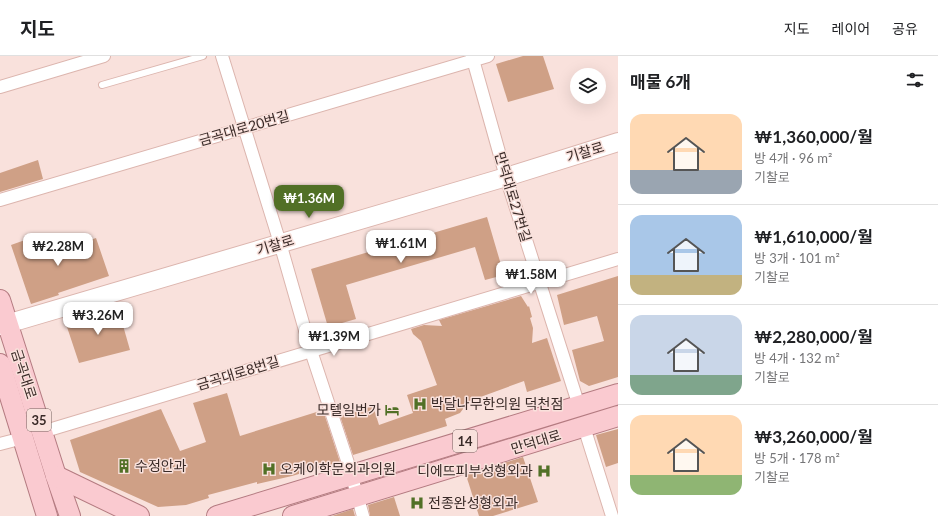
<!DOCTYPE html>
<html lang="ko">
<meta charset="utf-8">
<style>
:root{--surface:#fff;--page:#f2f2f2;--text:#202124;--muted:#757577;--line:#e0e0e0;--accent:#517026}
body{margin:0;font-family:Lato,"Noto Sans KR",sans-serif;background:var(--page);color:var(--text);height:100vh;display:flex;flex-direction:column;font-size:15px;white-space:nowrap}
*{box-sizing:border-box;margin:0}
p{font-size:13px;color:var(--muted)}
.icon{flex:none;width:22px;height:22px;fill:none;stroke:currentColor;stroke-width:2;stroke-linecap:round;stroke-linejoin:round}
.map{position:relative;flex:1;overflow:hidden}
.panel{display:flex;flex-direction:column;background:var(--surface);width:320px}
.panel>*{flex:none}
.buttons{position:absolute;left:570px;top:12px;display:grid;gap:8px}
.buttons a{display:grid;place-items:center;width:36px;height:36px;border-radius:50%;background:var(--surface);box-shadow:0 4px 16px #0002;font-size:20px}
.price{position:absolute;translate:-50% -34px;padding:0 9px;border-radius:8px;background:#fff;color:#222;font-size:13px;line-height:26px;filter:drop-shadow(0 1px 2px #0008)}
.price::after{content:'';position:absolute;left:50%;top:24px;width:12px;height:9px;margin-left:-6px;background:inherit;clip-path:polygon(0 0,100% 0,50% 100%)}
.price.selected{background:var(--accent);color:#fff}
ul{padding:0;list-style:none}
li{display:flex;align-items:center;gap:12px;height:100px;padding:0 12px}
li+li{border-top:1px solid var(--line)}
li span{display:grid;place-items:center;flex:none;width:112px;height:80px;border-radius:12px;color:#555}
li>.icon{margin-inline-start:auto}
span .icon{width:48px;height:48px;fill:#fffc;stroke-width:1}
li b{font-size:17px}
h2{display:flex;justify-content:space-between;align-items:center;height:48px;padding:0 12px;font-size:17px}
header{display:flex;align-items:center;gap:24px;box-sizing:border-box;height:56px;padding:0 20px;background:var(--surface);border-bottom:1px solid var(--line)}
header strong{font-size:19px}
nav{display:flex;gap:22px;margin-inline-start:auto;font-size:14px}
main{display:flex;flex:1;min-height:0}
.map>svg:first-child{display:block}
.building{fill:#cfa086}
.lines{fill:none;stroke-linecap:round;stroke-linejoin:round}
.lane-casing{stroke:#dcb5ae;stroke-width:8}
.street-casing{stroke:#dcb5ae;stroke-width:14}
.secondary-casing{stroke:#dcb5ae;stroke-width:20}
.primary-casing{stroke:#b47b81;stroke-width:22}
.lane{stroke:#fff;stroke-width:6}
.street{stroke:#fff;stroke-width:12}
.secondary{stroke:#fff;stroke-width:18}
.primary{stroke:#facad0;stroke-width:20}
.labels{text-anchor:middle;stroke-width:3;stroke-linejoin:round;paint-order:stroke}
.shield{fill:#f9e1dc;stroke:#73615d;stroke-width:1}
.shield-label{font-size:13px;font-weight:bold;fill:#392a27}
.street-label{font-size:14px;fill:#392a27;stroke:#f9e1dc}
.poi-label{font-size:14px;fill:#392a27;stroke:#f9e1dc;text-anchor:start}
</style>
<header>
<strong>지도</strong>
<nav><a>지도</a><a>레이어</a><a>공유</a></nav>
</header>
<main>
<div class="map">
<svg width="618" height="460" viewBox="0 0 618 460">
<rect width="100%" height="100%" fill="#f9e1dc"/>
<g class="building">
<polygon points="523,0 543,0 554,33 508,46 496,8"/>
<polygon points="38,104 43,123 0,136 0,117"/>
<polygon points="487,161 504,219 485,224 475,191 346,229 356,263 328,271 311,213"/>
<polygon points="39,179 46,199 96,182 109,220 58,237 59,239 31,248 11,189"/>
<polygon points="618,220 618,321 589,330 580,325 572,294 604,285 597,260 564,269 557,239"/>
<polygon points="521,240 528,251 529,250 532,261 530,262 533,272 532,287 547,282 561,325 527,336 524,325 464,347 463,353 460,357 445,363 447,370 353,399 340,360 373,350 379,369 413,357 407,339 437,329 421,285 413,278 411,273 424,269 442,270 439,264"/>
<polygon points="118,252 130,294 79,307 66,268"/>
<polygon points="227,337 240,380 323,354 340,406 292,420 257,428 257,426 208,439 209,442 186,449 158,451 80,416 70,384 161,353 180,395 206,386 193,347"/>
<polygon points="618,373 618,407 606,411 596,379"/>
<polygon points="523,401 538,446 493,460 479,460 466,419"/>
<polygon points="394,441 400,460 370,460 368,449"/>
<polygon points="353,453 355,460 332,460"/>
</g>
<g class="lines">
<defs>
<polyline id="lane" points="102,29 203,0"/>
<g id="street">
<polyline points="222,0 280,187 311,295 348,407 363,460"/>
<polyline points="472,0 506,121 579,350"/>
<polyline points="0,31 104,0"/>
<polyline points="0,144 488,0"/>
<polyline points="584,371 612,460"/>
<polyline points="42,376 618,203"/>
<polyline points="0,388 23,382"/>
</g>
<polyline id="secondary" points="0,270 506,121 618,86"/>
<g id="primary">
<polyline points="0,244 56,420 70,460"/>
<polyline points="0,308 47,460"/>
<polyline points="56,420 139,460"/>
<polyline points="217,460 618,338"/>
<polyline points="293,460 618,360"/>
</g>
</defs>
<use href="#lane" class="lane-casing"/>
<use href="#street" class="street-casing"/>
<use href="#secondary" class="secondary-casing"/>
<use href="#primary" class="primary-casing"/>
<use href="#lane" class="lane"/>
<use href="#street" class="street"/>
<use href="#secondary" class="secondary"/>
<use href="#primary" class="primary"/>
</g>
<defs>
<symbol id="hospital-bare" viewBox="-9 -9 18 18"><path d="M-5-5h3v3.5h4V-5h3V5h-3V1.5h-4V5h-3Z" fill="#517026" stroke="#f9e1dc" stroke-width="2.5" paint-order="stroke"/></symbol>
<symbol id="hotel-bare" viewBox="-9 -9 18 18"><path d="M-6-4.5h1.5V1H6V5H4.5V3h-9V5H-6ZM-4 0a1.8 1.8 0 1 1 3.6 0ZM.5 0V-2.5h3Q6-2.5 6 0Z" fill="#517026" stroke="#f9e1dc" stroke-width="2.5" paint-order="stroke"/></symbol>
<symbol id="building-bare" viewBox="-9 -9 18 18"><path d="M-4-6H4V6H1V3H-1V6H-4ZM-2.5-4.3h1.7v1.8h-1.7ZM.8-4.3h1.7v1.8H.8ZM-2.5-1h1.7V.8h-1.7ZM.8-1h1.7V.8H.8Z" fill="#517026" stroke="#f9e1dc" stroke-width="2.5" paint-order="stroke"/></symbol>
</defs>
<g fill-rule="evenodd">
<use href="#hospital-bare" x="410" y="338" width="20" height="20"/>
<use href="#hotel-bare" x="382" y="344" width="20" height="20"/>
<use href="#building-bare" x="114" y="400" width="20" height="20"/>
<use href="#hospital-bare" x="259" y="403" width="20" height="20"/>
<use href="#hospital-bare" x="534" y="405" width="20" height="20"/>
<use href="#hospital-bare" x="407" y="437" width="20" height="20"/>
</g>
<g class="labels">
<g class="shield">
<rect x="27" y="353" width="24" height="22" rx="3"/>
<rect x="453" y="374" width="24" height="22" rx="3"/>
</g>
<g class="shield-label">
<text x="39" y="369">35</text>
<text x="465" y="390">14</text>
</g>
<g class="street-label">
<text transform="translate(244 72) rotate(-16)" y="5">금곡대로20번길</text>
<text transform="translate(585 96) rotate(-17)" y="5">기찰로</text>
<text transform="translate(513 141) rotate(73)" y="5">만덕대로27번길</text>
<text transform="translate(275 189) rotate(-17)" y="5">기찰로</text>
<text transform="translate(238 317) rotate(-17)" y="5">금곡대로8번길</text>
<text transform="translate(24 318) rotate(72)" y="5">금곡대로</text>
<text transform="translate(536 386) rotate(-17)" y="5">만덕대로</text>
</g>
<g class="poi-label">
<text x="431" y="353">박달나무한의원 덕천점</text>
<text x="381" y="359" text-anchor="end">모텔일번가</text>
<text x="135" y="415">수정안과</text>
<text x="280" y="418">오케이학문외과의원</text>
<text x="533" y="420" text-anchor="end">디에뜨피부성형외과</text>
<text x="428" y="452">전종완성형외과</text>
</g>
</g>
</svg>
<div class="buttons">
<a><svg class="icon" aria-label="layers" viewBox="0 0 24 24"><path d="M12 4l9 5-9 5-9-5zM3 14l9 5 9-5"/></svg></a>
</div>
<b class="price selected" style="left:309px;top:163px">₩1.36M</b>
<b class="price" style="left:401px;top:208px">₩1.61M</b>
<b class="price" style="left:58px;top:211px">₩2.28M</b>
<b class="price" style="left:531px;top:239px">₩1.58M</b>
<b class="price" style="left:98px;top:280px">₩3.26M</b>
<b class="price" style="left:334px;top:301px">₩1.39M</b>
</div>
<section class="panel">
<h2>매물 6개<svg class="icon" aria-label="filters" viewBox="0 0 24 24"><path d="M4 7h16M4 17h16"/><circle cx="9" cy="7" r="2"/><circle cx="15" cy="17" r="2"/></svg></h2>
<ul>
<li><span style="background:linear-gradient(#ffd9b3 70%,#9aa5b1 0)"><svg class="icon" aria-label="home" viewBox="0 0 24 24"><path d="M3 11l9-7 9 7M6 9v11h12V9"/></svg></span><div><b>₩1,360,000/월</b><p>방 4개 · 96 m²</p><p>기찰로</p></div></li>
<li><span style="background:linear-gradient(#a9c7e8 75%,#c2b280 0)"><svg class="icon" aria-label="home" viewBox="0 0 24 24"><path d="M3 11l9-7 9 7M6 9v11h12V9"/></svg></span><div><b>₩1,610,000/월</b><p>방 3개 · 101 m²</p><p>기찰로</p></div></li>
<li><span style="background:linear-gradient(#c9d6e8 75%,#7fa58c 0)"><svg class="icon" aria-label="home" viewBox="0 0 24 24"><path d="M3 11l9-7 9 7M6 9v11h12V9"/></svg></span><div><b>₩2,280,000/월</b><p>방 4개 · 132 m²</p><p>기찰로</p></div></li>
<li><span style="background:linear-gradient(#ffd9b3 75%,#8fb573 0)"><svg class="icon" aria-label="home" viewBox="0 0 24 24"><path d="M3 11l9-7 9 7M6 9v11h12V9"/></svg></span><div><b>₩3,260,000/월</b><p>방 5개 · 178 m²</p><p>기찰로</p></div></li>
</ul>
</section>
</main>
